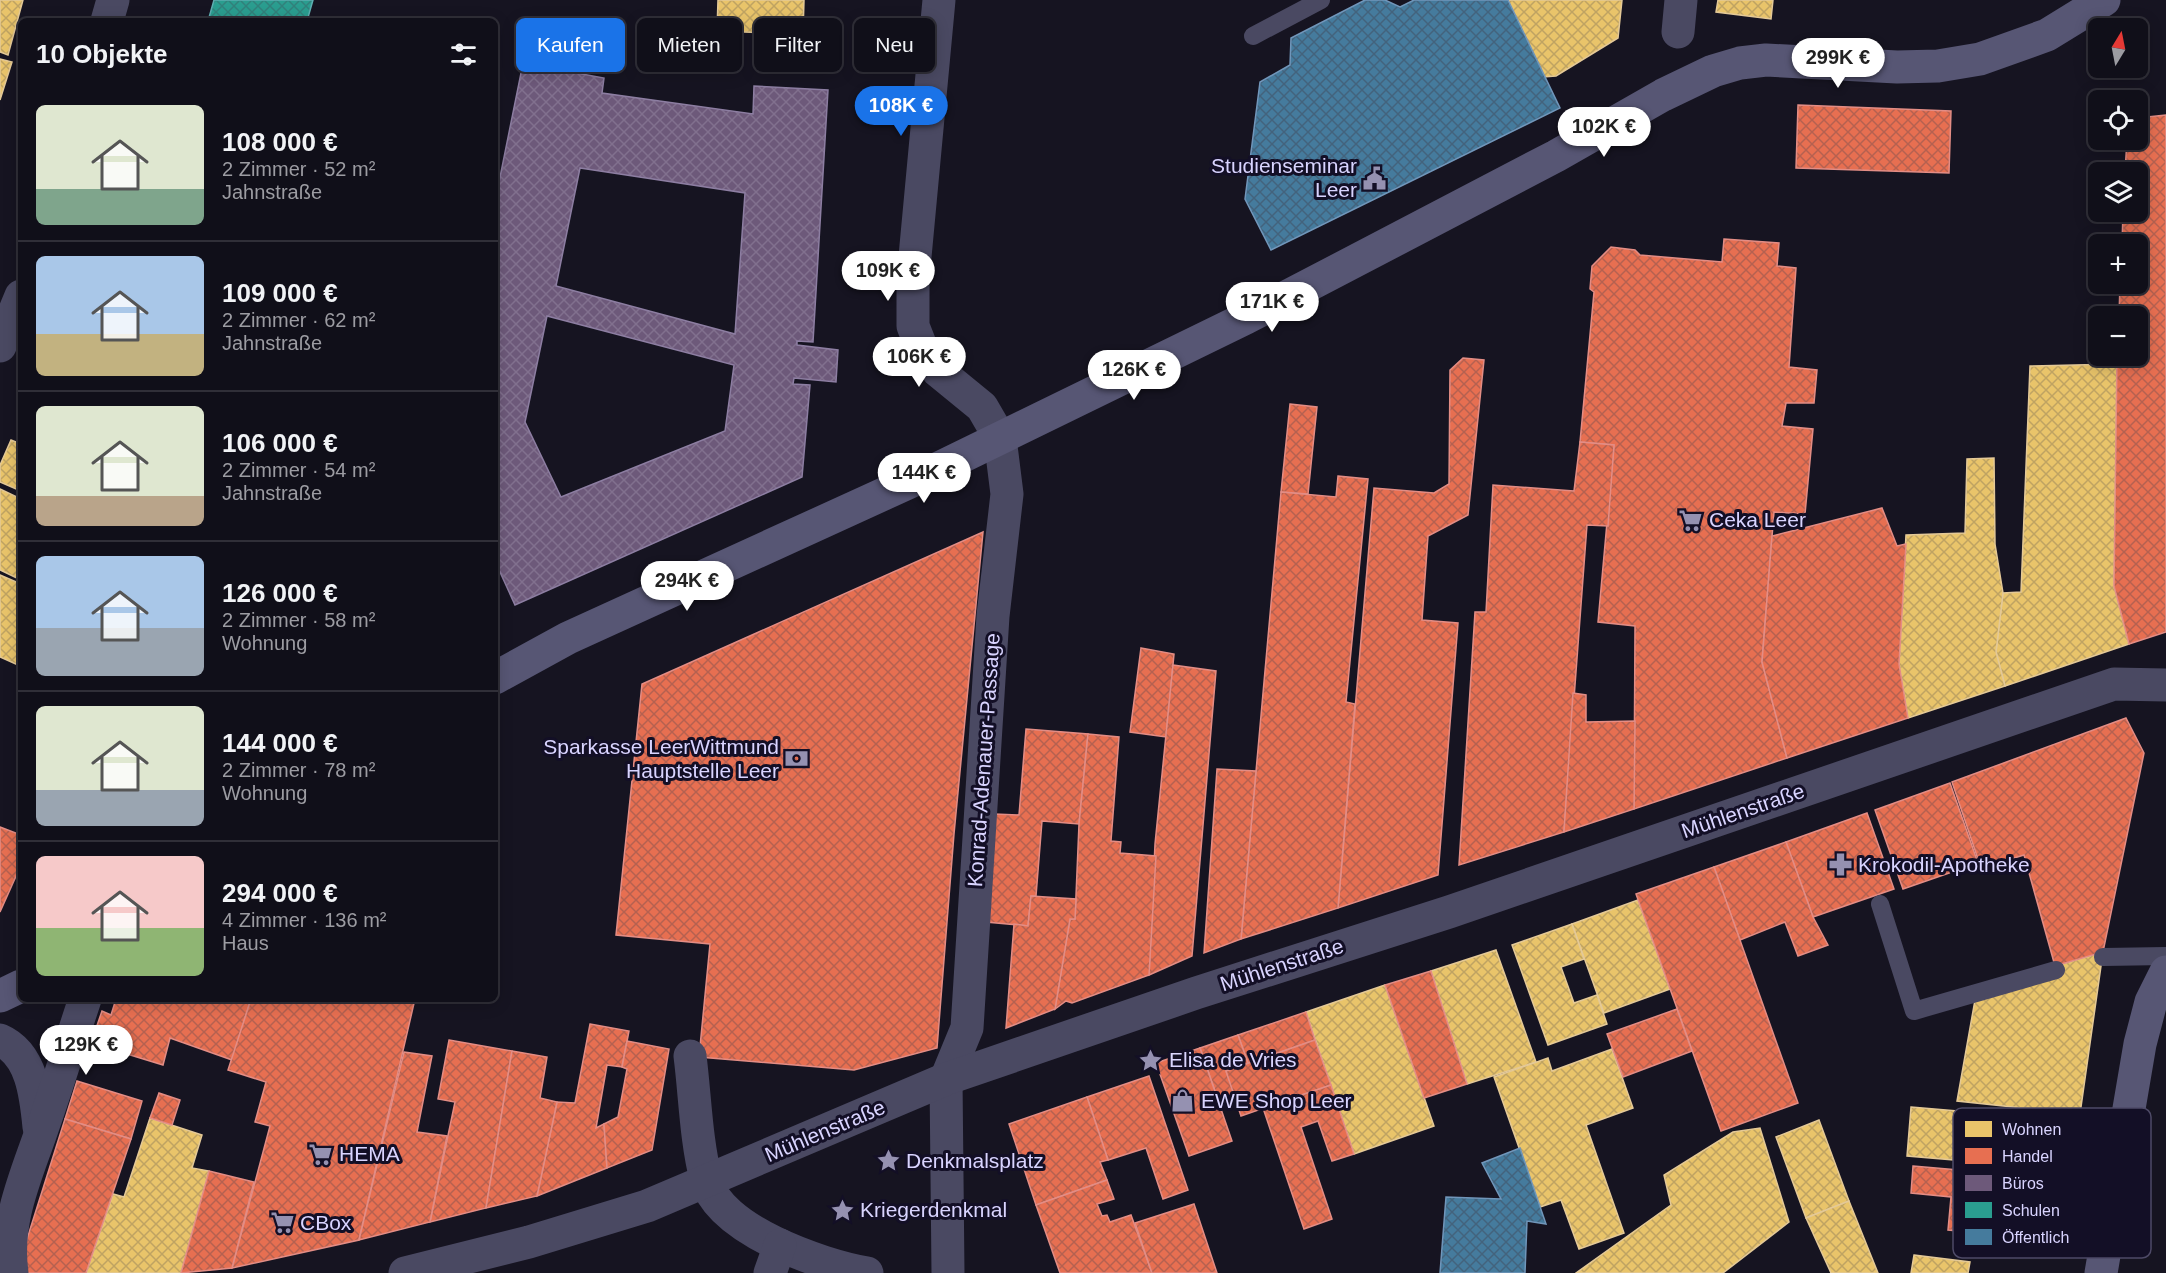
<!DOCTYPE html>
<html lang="de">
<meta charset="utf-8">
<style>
:root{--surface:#100f19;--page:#1e1d26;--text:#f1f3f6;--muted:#9c9ca2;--line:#302f38;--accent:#1a73e8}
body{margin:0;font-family:Helvetica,sans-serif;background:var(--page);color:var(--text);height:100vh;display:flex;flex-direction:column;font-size:22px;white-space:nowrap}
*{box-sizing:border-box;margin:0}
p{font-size:20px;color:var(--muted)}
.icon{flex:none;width:33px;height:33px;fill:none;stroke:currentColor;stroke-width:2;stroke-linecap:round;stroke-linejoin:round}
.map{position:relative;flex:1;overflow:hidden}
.details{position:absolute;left:18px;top:18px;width:480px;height:984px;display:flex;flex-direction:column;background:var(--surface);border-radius:9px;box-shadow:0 3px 15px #0003,0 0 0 2px var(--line)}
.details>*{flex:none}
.guide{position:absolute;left:516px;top:18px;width:570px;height:54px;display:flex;gap:12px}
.needle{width:39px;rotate:10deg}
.controls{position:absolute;left:2088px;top:18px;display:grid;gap:12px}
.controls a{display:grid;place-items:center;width:60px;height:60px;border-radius:9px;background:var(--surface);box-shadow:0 3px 15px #0003,0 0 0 2px var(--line);font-size:30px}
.price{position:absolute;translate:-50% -51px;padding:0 14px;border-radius:21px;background:#fff;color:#222;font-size:20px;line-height:39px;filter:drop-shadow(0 2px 3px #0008)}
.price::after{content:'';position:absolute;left:50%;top:36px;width:18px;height:14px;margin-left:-9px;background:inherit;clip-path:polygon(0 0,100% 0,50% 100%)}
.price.current{background:var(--accent);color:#fff}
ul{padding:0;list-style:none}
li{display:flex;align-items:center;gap:18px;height:150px;padding:0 18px}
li+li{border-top:2px solid var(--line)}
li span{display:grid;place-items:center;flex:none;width:168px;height:120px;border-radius:9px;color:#555}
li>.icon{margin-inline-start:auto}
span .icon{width:72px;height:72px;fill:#fffc;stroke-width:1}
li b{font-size:26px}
h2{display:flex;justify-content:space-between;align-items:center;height:72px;padding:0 18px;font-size:26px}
.tag{padding:0 21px;border-radius:9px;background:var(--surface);box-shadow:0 3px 15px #0003,0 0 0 2px var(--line);font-size:21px;line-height:54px}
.tag.current{background:var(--accent);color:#fff}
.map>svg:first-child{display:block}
.homes{fill:url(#homes-cross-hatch);stroke:#e4c997;stroke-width:1.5}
.shops{fill:url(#shops-cross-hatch);stroke:#e38d85;stroke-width:1.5}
.offices{fill:url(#offices-cross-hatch);stroke:#8d7ea2;stroke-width:1.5;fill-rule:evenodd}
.schools{fill:url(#schools-cross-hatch);stroke:#5eaeb1;stroke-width:1.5}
.public{fill:url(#public-cross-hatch);stroke:#7196ba;stroke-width:1.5}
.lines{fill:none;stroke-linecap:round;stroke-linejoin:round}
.lane{stroke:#4a4962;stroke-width:18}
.street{stroke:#4a4962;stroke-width:33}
.secondary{stroke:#575674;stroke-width:33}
.labels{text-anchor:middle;stroke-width:6;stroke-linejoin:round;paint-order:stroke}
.poi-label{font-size:21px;fill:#d9d4ff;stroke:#130f26;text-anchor:start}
.street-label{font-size:21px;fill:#d9d4ff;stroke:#130f26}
.key{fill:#130f26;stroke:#4e4a67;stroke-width:1.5}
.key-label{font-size:16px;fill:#d9d4ff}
</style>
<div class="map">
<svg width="2166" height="1273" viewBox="0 0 2166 1273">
<defs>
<pattern id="homes-cross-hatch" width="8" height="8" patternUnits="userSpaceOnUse" patternTransform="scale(1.5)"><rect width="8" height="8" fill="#e9c46a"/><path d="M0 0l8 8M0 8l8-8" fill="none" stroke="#bfa362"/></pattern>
<pattern id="shops-cross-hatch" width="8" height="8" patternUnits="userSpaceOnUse" patternTransform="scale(1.5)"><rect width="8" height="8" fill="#e76f51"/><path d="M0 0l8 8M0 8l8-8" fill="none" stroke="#b56150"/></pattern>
<pattern id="offices-cross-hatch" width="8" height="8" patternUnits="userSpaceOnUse" patternTransform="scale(1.5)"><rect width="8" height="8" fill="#6d597a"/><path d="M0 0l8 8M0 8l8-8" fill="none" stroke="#81708e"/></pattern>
<pattern id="schools-cross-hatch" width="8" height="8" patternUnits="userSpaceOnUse" patternTransform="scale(1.5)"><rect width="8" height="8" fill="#2a9d8f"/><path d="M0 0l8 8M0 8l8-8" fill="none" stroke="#31817b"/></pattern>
<pattern id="public-cross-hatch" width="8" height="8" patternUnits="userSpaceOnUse" patternTransform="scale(1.5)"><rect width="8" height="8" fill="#457b9d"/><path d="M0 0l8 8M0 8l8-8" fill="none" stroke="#43637d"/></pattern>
</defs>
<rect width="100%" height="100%" fill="#161421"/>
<g class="homes">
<polygon points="0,0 23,0 8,55 0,52"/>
<polygon points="718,0 804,0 803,34 717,31"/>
<polygon points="1508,0 1622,0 1618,38 1556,76 1543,77"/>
<polygon points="1718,0 1773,0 1771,19 1716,12"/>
<polygon points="0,59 12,62 0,100"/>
<polygon points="2117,364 2114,586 2129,644 2005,686 1996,652 2003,593 2021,592 2030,366"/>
<polygon points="11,440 21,444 21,491 0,482 0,465"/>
<polygon points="1994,458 1995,544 2003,593 1996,652 2005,686 1908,718 1899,664 1906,535 1965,533 1967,459"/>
<polygon points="0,489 21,499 21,580 0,570"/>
<polygon points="0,575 21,584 21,658 18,665 0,657"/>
<polygon points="1638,900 1670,989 1604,1013 1572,924"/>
<polygon points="1572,924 1584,959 1561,967 1574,1003 1597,995 1607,1024 1548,1045 1512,945"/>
<polygon points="1496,950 1536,1062 1467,1084 1431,971"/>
<polygon points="2103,952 2080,1114 1957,1101 1975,1000 2055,966"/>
<polygon points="1385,985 1434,1126 1354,1154 1306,1012"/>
<polygon points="1612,1049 1633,1108 1586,1125 1624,1233 1579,1249 1561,1200 1540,1207 1494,1077 1548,1058 1552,1071"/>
<polygon points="1911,1107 2065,1120 2061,1169 1907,1156"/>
<polygon points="150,1118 202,1135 192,1168 209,1171 181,1273 86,1273 113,1194 124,1197"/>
<polygon points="1819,1120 1849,1201 1806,1218 1776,1137"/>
<polygon points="1760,1128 1789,1222 1723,1273 1576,1273 1671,1205 1664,1175 1733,1132"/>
<polygon points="1849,1201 1878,1273 1831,1273 1806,1218"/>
<polygon points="1914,1255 1970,1262 1968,1273 1911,1273"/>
</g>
<g class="shops">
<polygon points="1798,105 1951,111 1949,173 1796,168"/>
<polygon points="2166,115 2166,632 2129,644 2114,586 2117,356 2138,356 2138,316 2119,316 2120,284 2138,284 2138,244 2122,244 2123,212 2138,212 2138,172 2125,172 2127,140 2138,140 2138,118"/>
<polygon points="1724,239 1779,243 1777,266 1796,268 1789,367 1817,370 1814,403 1786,403 1782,426 1813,429 1805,514 1774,512 1762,662 1787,758 1634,809 1635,626 1598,622 1614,445 1580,442 1594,292 1590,289 1592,266 1611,247 1635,250 1640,255 1722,262"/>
<polygon points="1463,358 1484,360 1468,515 1428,536 1422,620 1458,623 1438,875 1338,908 1374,488 1434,493 1449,484 1450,370"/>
<polygon points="1290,404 1317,407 1308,494 1281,492"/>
<polygon points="1580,442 1614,445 1608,526 1587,525 1564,832 1459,865 1475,612 1486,612 1493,485 1574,491"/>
<polygon points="1338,476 1368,479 1346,702 1355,704 1338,908 1241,939 1281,492 1336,497"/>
<polygon points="1882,508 1897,546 1906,544 1899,664 1908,718 1787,758 1762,662 1772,536"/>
<polygon points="983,532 954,834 937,1048 854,1070 699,1057 710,944 616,935 642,684"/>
<polygon points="1141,648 1174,654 1166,737 1130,732"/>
<polygon points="1173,665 1216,671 1192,956 1149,975 1155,844"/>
<polygon points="1573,693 1586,695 1586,722 1635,721 1634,809 1564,832"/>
<polygon points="2126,718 2144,753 2103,952 2055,966 2024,855 1981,868 1952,782"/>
<polygon points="1026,729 1088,734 1079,824 1042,821 1036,896 1031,896 1028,926 986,922 995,814 1019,815"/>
<polygon points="1088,734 1119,737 1111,841 1121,842 1120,853 1156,856 1149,975 1072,1003 1066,1001 1055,1009 1070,919 1075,919 1079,824"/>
<polygon points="1217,769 1256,771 1241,939 1204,953"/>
<polygon points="1950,783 1978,863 1903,889 1875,810"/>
<polygon points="1867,813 1894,889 1813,917 1786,842"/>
<polygon points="0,827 21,835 21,865 0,912"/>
<polygon points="1786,842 1813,917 1828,945 1798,956 1785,922 1740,940 1714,867"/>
<polygon points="1714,867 1798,1103 1721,1131 1636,894"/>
<polygon points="1031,896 1076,899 1075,919 1070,919 1055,1009 1006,1028 1014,924 1028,926"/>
<polygon points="1431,971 1467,1084 1424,1098 1385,985"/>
<polygon points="116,999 251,999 232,1060 170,1038 163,1065 91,1043 102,1011 111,1015"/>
<polygon points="251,999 415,999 359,1240 232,1268 270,1126 255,1122 266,1082 228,1070"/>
<polygon points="1677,1009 1692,1051 1623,1077 1607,1034"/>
<polygon points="1306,1012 1315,1040 1248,1063 1238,1035"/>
<polygon points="590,1024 629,1031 622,1067 607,1065 596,1128 604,1124 607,1168 537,1196 557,1102 575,1103"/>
<polygon points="1238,1035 1248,1063 1226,1071 1237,1102 1221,1108 1200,1048"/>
<polygon points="449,1040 512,1051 486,1208 430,1222 455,1102 438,1099"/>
<polygon points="1315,1040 1331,1085 1241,1116 1226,1071"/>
<polygon points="627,1041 669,1049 652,1150 607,1168 604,1124 618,1117 627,1069 622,1067"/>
<polygon points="1200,1048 1232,1141 1189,1156 1156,1063"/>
<polygon points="512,1051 547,1057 540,1098 557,1102 537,1196 486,1208"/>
<polygon points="404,1052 432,1056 417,1132 447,1136 430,1222 359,1240"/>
<polygon points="1149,1076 1188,1190 1163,1199 1146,1148 1108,1160 1087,1097"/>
<polygon points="77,1081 142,1101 131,1139 65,1119"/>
<polygon points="1331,1085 1354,1154 1332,1161 1318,1121 1301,1127 1332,1219 1304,1229 1263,1108"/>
<polygon points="159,1093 180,1100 172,1125 150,1118"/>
<polygon points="1087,1097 1108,1160 1100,1162 1107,1180 1036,1205 1009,1124"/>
<polygon points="65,1119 131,1139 86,1273 22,1273 20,1261"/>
<polygon points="1913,1166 2063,1179 2058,1240 1948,1230 1951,1197 1911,1193"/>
<polygon points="209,1171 254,1182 232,1268 181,1273"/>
<polygon points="1107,1180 1114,1199 1097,1204 1102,1216 1107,1215 1110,1222 1131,1215 1152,1273 1060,1273 1036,1205"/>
<polygon points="1194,1204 1217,1273 1152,1273 1135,1223"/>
</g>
<path class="offices" d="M523 63 604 78 602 93 753 114 754 86 828 90 813 342 797 341V345L838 350 836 382 794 378 793 384 810 385 802 477 515 605 495 561V202ZM580 168 745 193 735 334 556 286ZM547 316 734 365 725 431 561 497 525 422Z"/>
<polygon class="schools" points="214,0 313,0 307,21 208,21"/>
<g class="public">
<polygon points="1365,0 1385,0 1400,7 1414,0 1508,0 1560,108 1271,250 1245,199 1260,82 1290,65 1291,38"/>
<polygon points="1520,1148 1546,1224 1527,1221 1525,1273 1440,1273 1446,1197 1501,1199 1482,1163"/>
</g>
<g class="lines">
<g class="lane">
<polyline points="1253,36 1321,0"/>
<polyline points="1880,904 1914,1011 2056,970"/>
<polyline points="2103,957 2166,956"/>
</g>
<g class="street">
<polyline points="939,0 913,278 913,326 922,349 938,371 982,407 1000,438 1007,494 993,616 967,1028 946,1079 948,1273"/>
<polyline points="107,21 113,0"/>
<polyline points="1678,32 1681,0"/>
<polyline points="0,346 21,296"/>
<path d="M0 1040C32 1054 36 1096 39 1127"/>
<path d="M690 1056C695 1095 696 1141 706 1179 718 1230 821 1265 867 1273"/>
<path d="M12 1273C5 1223 24 1181 40 1135 56 1090 70 1044 85 999"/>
<polyline points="405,1273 529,1242 647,1206 946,1079 1196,993 1449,912 2114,684 2166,685"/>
<polyline points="770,1273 780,1245"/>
</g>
<g class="secondary">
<polyline points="495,678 568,638 910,482 1246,318 1556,156 1663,95 1713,71 1740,63 1766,60 1897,67 1938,66 1980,59 2047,35 2104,0"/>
<polyline points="0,996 21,986"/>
<polyline points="2101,1273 2140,1044 2151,1002 2166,972"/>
</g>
</g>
<defs>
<symbol id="civic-bare" viewBox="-9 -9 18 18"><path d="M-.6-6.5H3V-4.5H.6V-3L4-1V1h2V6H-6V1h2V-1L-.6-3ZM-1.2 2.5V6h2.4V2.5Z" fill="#9591b1" stroke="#130f26" stroke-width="2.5" paint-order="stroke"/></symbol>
<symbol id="supermarket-bare" viewBox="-9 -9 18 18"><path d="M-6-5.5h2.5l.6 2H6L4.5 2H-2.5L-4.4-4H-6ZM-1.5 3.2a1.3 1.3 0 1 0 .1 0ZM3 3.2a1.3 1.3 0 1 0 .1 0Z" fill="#9591b1" stroke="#130f26" stroke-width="2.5" paint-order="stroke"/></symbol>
<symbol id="bank-bare" viewBox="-9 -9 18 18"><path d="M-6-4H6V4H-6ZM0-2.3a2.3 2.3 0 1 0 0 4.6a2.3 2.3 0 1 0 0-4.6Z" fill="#9591b1" stroke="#130f26" stroke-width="2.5" paint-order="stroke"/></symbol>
<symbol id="pharmacy-bare" viewBox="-9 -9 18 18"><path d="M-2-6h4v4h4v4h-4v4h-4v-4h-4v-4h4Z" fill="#9591b1" stroke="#130f26" stroke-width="2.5" paint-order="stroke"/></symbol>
<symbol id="sight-bare" viewBox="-9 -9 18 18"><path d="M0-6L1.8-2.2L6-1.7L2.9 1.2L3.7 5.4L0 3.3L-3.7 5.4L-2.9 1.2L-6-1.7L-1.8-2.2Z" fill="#9591b1" stroke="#130f26" stroke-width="2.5" paint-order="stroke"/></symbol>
<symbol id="shop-bare" viewBox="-9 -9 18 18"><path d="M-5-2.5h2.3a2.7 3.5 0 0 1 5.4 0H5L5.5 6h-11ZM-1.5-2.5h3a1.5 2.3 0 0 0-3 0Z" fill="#9591b1" stroke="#130f26" stroke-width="2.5" paint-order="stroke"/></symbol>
</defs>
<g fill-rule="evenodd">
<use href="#civic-bare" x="1358" y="162" width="33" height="33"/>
<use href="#supermarket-bare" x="1674" y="504" width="33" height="33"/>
<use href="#bank-bare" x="780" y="742" width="33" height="33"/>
<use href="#pharmacy-bare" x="1824" y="848" width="33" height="33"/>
<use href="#sight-bare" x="1134" y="1044" width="33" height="33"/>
<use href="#shop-bare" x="1166" y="1084" width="33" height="33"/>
<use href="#supermarket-bare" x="304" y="1138" width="33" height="33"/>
<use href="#sight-bare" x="872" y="1144" width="33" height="33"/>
<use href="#sight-bare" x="826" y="1194" width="33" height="33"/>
<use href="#supermarket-bare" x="266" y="1206" width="33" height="33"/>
</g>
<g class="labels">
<g class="poi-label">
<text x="1357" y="173" text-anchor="end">Studienseminar<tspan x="1357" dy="24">Leer</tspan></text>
<text x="1709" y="527">Ceka Leer</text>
<text x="779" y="754" text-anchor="end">Sparkasse LeerWittmund<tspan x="779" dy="24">Hauptstelle Leer</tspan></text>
<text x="1858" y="872">Krokodil-Apotheke</text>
<text x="1169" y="1067">Elisa de Vries</text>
<text x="1201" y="1108">EWE Shop Leer</text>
<text x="339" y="1161">HEMA</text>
<text x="906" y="1168">Denkmalsplatz</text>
<text x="860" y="1217">Kriegerdenkmal</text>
<text x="300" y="1230">CBox</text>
</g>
<g class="street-label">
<text transform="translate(984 760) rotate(-86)" y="7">Konrad-Adenauer-Passage</text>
<text transform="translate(1743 811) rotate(-19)" y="7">Mühlenstraße</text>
<text transform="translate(1282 965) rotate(-18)" y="7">Mühlenstraße</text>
<text transform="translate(825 1131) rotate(-23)" y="7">Mühlenstraße</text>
</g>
</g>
<rect x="1953" y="1108" width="198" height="150" rx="9" class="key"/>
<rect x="1965" y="1121" width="27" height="16" fill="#e9c46a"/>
<rect x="1965" y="1148" width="27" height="16" fill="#e76f51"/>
<rect x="1965" y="1175" width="27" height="16" fill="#6d597a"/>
<rect x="1965" y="1202" width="27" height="16" fill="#2a9d8f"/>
<rect x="1965" y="1229" width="27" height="16" fill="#457b9d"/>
<g class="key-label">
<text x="2002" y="1135">Wohnen</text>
<text x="2002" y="1162">Handel</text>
<text x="2002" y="1189">Büros</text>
<text x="2002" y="1216">Schulen</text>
<text x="2002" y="1243">Öffentlich</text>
</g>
</svg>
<div class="controls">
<a><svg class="needle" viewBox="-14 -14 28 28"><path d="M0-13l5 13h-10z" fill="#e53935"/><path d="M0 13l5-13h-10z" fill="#9c9ca2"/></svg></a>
<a><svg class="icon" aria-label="locate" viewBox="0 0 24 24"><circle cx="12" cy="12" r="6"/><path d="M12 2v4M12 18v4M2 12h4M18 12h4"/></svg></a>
<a><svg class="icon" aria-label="layers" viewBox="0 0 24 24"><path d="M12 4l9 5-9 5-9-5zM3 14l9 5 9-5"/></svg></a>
<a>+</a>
<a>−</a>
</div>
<b class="price" style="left:1838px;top:89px">299K €</b>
<b class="price current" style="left:901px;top:137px">108K €</b>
<b class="price" style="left:1604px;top:158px">102K €</b>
<b class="price" style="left:888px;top:302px">109K €</b>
<b class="price" style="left:1272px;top:333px">171K €</b>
<b class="price" style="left:919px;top:388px">106K €</b>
<b class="price" style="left:1134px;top:401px">126K €</b>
<b class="price" style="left:924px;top:504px">144K €</b>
<b class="price" style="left:687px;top:612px">294K €</b>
<b class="price" style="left:86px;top:1076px">129K €</b>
<div class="guide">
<a class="tag current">Kaufen</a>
<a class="tag">Mieten</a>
<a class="tag">Filter</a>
<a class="tag">Neu</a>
</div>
<section class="details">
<h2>10 Objekte<svg class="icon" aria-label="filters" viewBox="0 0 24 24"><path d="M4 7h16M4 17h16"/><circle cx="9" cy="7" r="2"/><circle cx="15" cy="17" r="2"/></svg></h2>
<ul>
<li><span style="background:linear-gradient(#dfe7d0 70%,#7fa58c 0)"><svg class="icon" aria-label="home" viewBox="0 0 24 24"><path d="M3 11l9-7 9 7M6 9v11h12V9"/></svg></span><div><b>108 000 €</b><p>2 Zimmer · 52 m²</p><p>Jahnstraße</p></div></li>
<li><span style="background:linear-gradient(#a9c7e8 65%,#c2b280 0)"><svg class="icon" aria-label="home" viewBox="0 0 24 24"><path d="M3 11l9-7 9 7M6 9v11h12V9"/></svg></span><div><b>109 000 €</b><p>2 Zimmer · 62 m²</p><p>Jahnstraße</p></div></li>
<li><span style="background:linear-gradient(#dfe7d0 75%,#b9a48a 0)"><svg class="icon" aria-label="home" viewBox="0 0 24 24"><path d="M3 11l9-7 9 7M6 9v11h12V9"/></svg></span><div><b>106 000 €</b><p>2 Zimmer · 54 m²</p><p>Jahnstraße</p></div></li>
<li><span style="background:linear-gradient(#a9c7e8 60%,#9aa5b1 0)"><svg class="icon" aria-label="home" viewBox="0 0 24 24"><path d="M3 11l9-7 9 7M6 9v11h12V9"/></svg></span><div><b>126 000 €</b><p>2 Zimmer · 58 m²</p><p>Wohnung</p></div></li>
<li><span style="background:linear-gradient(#dfe7d0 70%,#9aa5b1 0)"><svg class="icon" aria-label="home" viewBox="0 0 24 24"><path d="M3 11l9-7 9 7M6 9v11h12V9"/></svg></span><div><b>144 000 €</b><p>2 Zimmer · 78 m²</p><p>Wohnung</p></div></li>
<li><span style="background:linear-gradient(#f6c9c9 60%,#8fb573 0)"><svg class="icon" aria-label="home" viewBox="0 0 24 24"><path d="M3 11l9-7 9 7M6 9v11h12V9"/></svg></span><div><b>294 000 €</b><p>4 Zimmer · 136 m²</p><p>Haus</p></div></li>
</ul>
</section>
</div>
